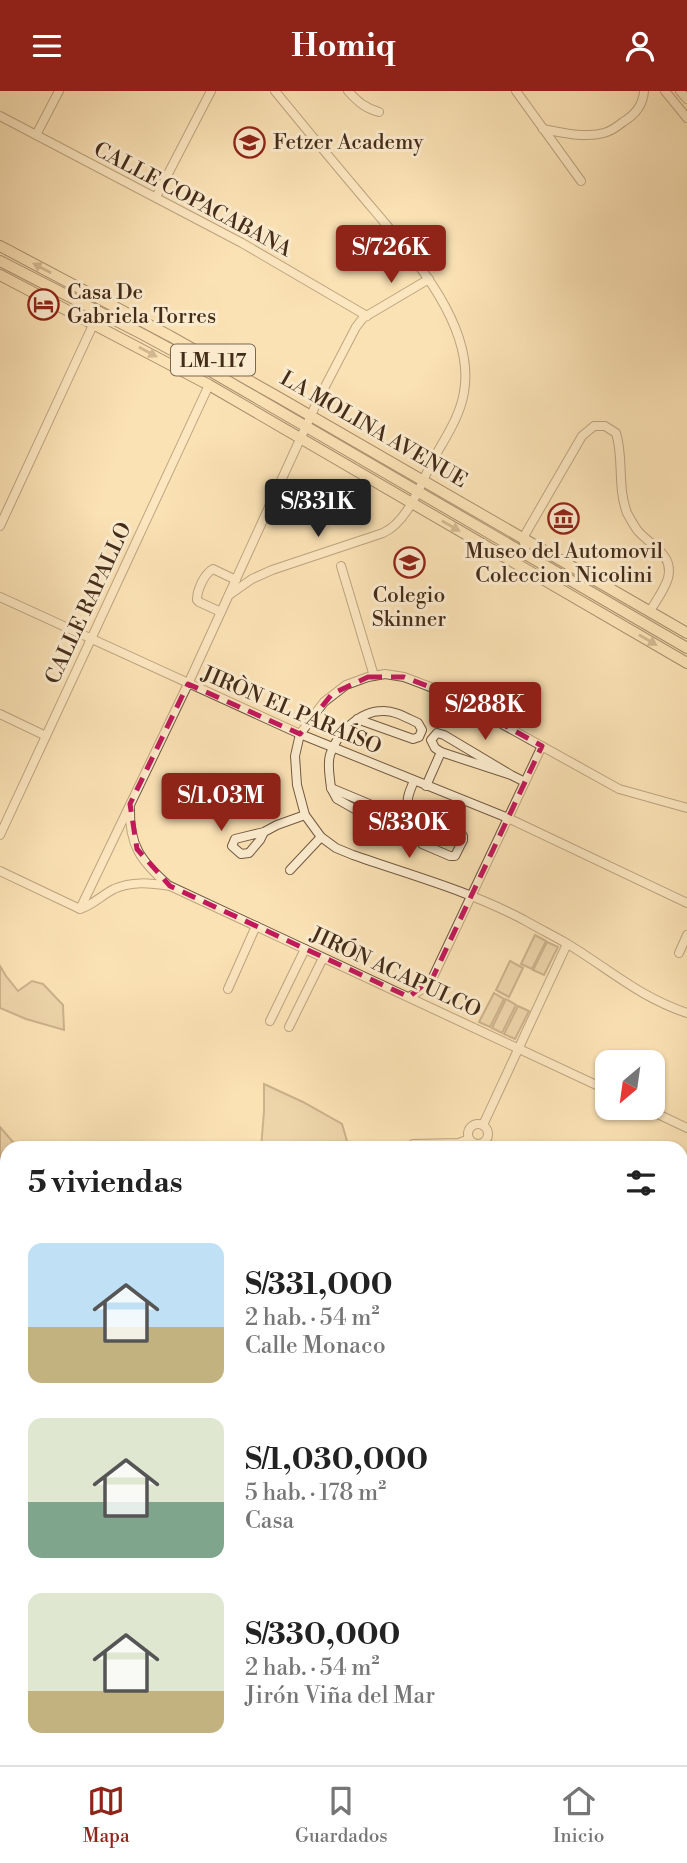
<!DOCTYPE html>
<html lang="es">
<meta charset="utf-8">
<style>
:root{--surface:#fff;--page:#f2f2f2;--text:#222;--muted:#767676;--line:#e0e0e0;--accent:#8f2418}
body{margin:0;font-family:"Libre Bodoni",serif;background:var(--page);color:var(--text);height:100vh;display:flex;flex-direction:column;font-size:26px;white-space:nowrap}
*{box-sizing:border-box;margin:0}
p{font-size:23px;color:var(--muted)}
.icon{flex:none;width:38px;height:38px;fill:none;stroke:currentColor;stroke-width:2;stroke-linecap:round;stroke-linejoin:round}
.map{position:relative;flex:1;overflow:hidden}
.sheet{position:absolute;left:0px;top:1050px;width:688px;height:625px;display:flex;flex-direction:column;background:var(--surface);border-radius:21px 21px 0 0;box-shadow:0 2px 5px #0004}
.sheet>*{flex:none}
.needle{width:46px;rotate:209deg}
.controls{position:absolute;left:595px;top:959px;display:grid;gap:14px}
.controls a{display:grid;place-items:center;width:70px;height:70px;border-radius:14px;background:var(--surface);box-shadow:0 2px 5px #0004;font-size:35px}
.price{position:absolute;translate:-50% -60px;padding:0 16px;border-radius:7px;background:var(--accent);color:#fff;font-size:23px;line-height:46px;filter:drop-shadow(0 2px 4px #0008)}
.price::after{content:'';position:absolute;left:50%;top:42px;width:21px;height:16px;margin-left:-10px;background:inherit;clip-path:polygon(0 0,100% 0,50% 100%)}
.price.active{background:#222;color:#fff}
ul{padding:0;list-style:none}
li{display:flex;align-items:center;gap:21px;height:175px;padding:0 28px}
li span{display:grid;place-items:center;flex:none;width:196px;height:140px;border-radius:14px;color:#555}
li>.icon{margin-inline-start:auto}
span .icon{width:84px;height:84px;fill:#fffc;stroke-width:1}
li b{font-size:30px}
h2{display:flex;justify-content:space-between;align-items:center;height:84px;padding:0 28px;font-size:30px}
header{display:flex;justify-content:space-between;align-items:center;height:91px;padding:0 28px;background:var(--accent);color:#fff;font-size:32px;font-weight:700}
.menu{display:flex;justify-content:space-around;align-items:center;height:98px;border-top:2px solid var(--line);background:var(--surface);font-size:19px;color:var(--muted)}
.menu a{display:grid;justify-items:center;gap:4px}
.menu .active{color:var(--accent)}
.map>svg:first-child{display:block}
.green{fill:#dcc39b;stroke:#90785a;stroke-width:2}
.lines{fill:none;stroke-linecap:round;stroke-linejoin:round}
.minor-casing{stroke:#725a41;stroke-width:10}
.major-casing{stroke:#442c1a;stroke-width:12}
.minor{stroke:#fceccf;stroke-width:8}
.major{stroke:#fbe2b5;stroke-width:10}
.oneway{fill:#a08768}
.marked{fill:none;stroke:#c2185b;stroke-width:5;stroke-dasharray:14 9;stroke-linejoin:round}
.labels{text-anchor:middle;stroke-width:6;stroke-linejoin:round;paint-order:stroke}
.shield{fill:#fceccf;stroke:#7b6650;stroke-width:2}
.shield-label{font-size:19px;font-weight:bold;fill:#442c1a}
.poi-label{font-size:21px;fill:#442c1a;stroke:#fceccf;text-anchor:start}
.street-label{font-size:21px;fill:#442c1a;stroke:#fceccf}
</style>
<header><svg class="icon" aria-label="menu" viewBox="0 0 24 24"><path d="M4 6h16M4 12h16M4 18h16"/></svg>Homiq<svg class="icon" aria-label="person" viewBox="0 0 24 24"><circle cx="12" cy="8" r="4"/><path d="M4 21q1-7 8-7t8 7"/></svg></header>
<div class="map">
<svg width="687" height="1674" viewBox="0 0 687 1674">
<rect width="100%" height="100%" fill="#fbe2b5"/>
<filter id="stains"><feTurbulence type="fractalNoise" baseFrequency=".00286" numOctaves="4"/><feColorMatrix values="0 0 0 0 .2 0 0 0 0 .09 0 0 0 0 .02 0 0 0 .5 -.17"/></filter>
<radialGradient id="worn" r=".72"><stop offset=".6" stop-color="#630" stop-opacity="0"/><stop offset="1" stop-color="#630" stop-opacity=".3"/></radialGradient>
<g class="green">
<polygon points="535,844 546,850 532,878 521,873"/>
<polygon points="547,851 558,856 544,884 533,879"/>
<polygon points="510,870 523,877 509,906 496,899"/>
<polygon points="0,875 6,885 18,900 32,890 43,893 63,914 64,939 26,928 0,917"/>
<polygon points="494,902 504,908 490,936 479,931"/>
<polygon points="506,908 516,914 502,942 492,937"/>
<polygon points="518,915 529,920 515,948 504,943"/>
<polygon points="264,993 303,1011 342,1033 349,1057 261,1057 264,1020"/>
<polygon points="0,1036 18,1057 7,1057 7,1133 0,1123"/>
<polygon points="0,1408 7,1409 7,1501 0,1501"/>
<polygon points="47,1668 569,1668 568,1674 47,1674"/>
</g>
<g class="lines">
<defs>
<g id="minor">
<path d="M348 0C358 11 365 17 379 21"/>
<polyline points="516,0 581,90"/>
<polyline points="665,0 687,27"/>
<polyline points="680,0 687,8"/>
<polyline points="0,25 242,152 367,225"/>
<path d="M543 38C562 42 585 47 604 42 611 40 618 35 623 31 635 24 643 14 644 0"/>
<polyline points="36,44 59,0"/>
<polyline points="156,106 211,0"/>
<polyline points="0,435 99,221"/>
<path d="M527 465 523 447 582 345 594 335H605L616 342C624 367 617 396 627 422 630 427 634 435 638 440 651 455 674 463 668 487 665 498 656 510 650 520"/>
<polyline points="341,475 374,585"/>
<path d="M229 504 252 488 272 479 383 442C408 431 421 392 433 369 445 347 460 326 464 301 477 229 399 150 357 99 329 66 302 33 275 0"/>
<polyline points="0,506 300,643 508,727 687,812"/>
<path d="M221 521 199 511 197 509C197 499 204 483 213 478L236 489"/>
<polyline points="0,623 46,645"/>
<polyline points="511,684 444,644 437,642 431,649 435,657 441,661 511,684 525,691"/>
<path d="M414 690C404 712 404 718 427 729"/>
<polyline points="426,695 441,661"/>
<path d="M331 697C330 687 327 674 330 664 336 644 359 620 382 620 394 619 407 627 418 632L422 639 419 646 413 648 357 628"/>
<polygon points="331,697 386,720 388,723 386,733 381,733 337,708"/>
<path d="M687 717 619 698 446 602 404 586 385 583 368 586 346 594 324 611 300 643 295 665 297 694 305 724 321 746 336 757 353 764C410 784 470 800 524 829 538 837 552 844 566 852 608 877 639 906 687 922"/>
<path d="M130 718C129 754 141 770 167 793"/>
<polygon points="427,729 460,742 463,745 463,749 455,765 450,765 422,753 420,746"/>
<polyline points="264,741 260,749 249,762 241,763 232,755 235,748 264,741 277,734 305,724"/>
<polyline points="0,744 209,294"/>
<polyline points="290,779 321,746"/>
<path d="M0 780 80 818C93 814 102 804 114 798 132 790 150 792 170 795L607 999"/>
<polyline points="80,818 188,593 318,309 356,236 363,227 429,188"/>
<polyline points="679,862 687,844"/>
<polyline points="228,898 256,835"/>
<polyline points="409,906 426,896 433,886 542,655"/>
<polyline points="270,930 305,858"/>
<polyline points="289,936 323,867"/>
<polyline points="645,1017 687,1037"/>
<circle cx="478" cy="1043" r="10"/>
<polyline points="483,1034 567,853"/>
<polyline points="413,1053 459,1052 469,1048"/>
<polyline points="681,1164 687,1164"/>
<polyline points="687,1201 687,1213"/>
<polyline points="5,1277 7,1267"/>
<polyline points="681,1344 687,1338"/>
<polyline points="681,1375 687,1385"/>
<polyline points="681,1599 687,1561"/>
<polyline points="681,1656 687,1667"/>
<polyline points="669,1674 670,1668"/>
</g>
<g id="major">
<polyline points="0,155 170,245 278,306 687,542"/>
<polyline points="0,170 144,244 212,281 687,557"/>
<polyline points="0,184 209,294 687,572"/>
</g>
</defs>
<use href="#minor" class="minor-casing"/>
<use href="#major" class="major-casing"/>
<use href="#minor" class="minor"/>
<use href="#major" class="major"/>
</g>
<defs><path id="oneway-solid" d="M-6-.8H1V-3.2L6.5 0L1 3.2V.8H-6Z" transform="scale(1.75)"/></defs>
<g class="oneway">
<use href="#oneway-solid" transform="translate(42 177) rotate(-152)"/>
<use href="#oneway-solid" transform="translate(148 261) rotate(28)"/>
<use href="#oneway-solid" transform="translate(451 435) rotate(30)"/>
<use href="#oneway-solid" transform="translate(648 549) rotate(30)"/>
</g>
<path d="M0 0H687V1674H0ZM368 586H404L446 602 542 655 433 886 409 906 170 795 137 758 130 713 188 593 300 643 332 603Z" fill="#fbe2b5" fill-opacity=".55" fill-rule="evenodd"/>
<path class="marked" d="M368 586H404L446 602 542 655 433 886 409 906 170 795 137 758 130 713 188 593 300 643 332 603Z"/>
<defs>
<symbol id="school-ring" viewBox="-11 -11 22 22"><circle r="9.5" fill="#fceccf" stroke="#8f2418" stroke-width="1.5"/><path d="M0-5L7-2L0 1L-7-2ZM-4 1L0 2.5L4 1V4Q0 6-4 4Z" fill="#8f2418"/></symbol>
<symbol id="hotel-ring" viewBox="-11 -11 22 22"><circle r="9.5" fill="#fceccf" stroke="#8f2418" stroke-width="1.5"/><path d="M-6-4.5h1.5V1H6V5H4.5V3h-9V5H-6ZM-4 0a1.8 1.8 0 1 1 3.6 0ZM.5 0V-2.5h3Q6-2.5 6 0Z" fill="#8f2418"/></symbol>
<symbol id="museum-ring" viewBox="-11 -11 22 22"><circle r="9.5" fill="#fceccf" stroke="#8f2418" stroke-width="1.5"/><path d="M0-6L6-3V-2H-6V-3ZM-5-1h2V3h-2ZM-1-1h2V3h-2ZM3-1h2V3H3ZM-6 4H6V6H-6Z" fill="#8f2418"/></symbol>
</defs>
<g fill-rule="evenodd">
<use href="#school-ring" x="232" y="34" width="35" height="35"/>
<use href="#hotel-ring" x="26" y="196" width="35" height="35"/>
<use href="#museum-ring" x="546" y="410" width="35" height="35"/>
<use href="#school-ring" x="392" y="454" width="35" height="35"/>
</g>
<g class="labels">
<rect class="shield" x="171" y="253.5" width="84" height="31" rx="5"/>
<g class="shield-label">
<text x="213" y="276">LM-117</text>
</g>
<g class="poi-label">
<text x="273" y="58">Fetzer Academy</text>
<text x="67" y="208">Casa De<tspan x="67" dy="24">Gabriela Torres</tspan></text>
<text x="564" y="467" text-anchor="middle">Museo del Automovil<tspan x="564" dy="24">Coleccion Nicolini</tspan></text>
<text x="409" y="511" text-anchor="middle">Colegio<tspan x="409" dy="24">Skinner</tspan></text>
</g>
<g class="street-label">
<text transform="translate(193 108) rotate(28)" y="7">CALLE COPACABANA</text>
<text transform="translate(374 338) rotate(30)" y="7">LA MOLINA AVENUE</text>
<text transform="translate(88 512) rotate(-65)" y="7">CALLE RAPALLO</text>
<text transform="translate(292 619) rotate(23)" y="7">JIRÒN EL PARAÍSO</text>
<text transform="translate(396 881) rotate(25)" y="7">JIRÓN ACAPULCO</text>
</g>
</g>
<rect width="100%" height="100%" filter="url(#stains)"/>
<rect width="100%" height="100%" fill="url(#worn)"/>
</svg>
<div class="controls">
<a><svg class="needle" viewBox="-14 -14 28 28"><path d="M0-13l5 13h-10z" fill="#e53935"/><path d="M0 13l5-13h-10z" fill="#767676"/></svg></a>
</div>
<b class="price" style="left:391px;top:194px">S/726K</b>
<b class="price active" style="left:318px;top:448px">S/331K</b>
<b class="price" style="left:485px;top:651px">S/288K</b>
<b class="price" style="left:221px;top:742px">S/1.03M</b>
<b class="price" style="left:409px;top:769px">S/330K</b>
<section class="sheet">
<h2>5 viviendas<svg class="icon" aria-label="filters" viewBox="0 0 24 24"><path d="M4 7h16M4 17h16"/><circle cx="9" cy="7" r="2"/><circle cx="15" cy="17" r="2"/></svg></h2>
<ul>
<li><span style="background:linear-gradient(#bfe0f5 60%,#c2b280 0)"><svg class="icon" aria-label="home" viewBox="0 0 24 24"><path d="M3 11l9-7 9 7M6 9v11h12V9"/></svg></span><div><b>S/331,000</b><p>2 hab. · 54 m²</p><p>Calle Monaco</p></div></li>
<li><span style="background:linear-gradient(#dfe7d0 60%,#7fa58c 0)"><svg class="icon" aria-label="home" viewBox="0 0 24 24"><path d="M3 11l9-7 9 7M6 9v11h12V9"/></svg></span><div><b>S/1,030,000</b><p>5 hab. · 178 m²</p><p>Casa</p></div></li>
<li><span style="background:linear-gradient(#dfe7d0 70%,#c2b280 0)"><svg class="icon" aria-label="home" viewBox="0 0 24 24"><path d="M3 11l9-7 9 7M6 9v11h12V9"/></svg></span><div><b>S/330,000</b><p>2 hab. · 54 m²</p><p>Jirón Viña del Mar</p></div></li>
</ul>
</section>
</div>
<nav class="menu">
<a class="active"><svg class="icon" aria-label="map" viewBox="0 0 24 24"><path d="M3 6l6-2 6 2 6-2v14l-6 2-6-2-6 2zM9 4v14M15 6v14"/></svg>Mapa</a>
<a><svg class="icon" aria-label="saved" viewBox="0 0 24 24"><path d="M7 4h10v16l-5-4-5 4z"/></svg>Guardados</a>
<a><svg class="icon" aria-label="home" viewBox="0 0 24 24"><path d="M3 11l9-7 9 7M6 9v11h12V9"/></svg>Inicio</a>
</nav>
